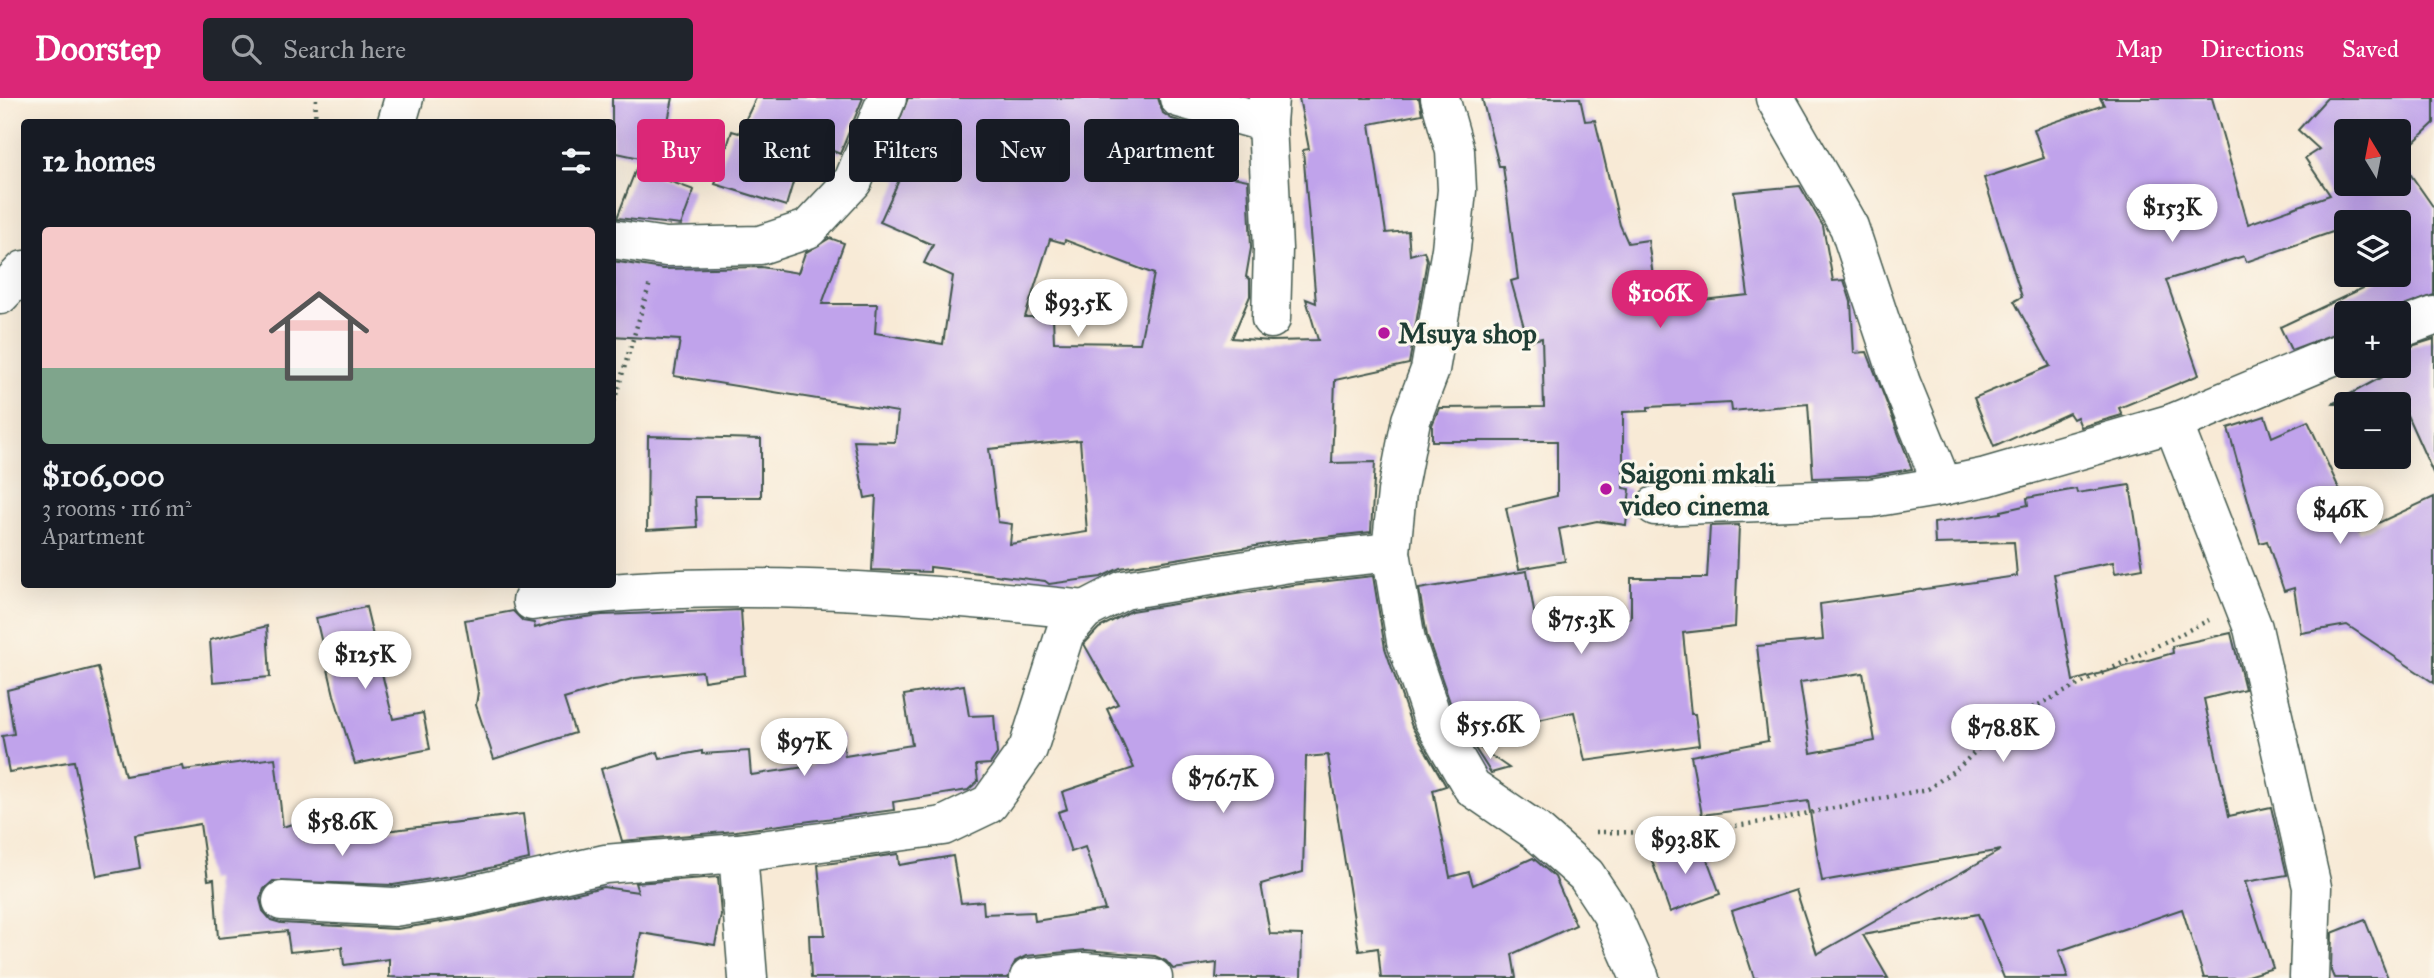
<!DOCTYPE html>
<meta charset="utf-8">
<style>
:root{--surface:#171b24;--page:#20242c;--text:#f1f3f6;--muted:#9ea1a6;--line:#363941;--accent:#db2777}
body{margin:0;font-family:"IM FELL Great Primer",serif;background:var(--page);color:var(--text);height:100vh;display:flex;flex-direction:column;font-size:26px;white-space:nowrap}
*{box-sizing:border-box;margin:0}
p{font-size:23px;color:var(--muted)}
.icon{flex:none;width:38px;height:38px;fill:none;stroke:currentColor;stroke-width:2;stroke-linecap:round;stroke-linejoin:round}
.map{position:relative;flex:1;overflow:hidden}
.sheet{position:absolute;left:21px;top:21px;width:595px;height:469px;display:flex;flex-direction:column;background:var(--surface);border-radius:7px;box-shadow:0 7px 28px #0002}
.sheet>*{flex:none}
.guide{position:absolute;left:637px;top:21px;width:665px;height:63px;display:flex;gap:14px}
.needle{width:46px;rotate:350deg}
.controls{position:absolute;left:2334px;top:21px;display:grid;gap:14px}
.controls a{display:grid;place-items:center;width:77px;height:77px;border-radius:7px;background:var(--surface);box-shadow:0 7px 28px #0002;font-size:35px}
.price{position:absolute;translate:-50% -60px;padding:0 16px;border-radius:24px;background:#fff;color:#222;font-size:23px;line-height:46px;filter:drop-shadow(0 2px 4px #0008)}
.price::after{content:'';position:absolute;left:50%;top:42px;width:21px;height:16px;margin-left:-10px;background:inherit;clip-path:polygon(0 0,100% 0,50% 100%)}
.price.selected{background:var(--accent);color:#fff}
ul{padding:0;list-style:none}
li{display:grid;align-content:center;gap:14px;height:371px;padding:0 21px}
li+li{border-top:2px solid var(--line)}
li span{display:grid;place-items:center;height:217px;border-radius:7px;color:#555}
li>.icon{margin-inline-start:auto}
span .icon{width:126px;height:126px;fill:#fffc;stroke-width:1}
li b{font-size:30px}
h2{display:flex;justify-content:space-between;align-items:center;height:84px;padding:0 21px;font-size:30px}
.chip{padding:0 24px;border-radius:7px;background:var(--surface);box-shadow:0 7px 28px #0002;font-size:24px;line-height:63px}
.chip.selected{background:var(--accent);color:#fff}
header{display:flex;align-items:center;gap:42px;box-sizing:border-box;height:98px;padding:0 35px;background:var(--accent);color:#fff}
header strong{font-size:33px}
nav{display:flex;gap:38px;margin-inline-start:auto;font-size:24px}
.search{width:490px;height:63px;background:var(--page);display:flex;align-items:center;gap:18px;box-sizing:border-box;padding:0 24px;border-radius:7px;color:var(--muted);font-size:26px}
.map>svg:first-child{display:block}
.building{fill:#c0a3eb;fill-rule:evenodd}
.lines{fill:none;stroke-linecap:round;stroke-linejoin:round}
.minor-casing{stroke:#40574c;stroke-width:41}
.path{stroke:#40574c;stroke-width:4.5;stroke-dasharray:2 5;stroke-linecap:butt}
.minor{stroke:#fff;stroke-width:38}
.poi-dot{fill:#b5179e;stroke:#fbf7ec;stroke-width:2.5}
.labels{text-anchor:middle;stroke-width:6;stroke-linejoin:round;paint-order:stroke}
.poi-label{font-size:28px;font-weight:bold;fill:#1f3d34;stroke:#fbf7ec;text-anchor:start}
</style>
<header>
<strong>Doorstep</strong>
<div class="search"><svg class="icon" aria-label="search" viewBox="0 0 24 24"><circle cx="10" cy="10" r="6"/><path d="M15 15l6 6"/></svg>Search here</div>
<nav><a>Map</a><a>Directions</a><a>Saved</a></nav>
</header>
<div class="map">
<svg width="2434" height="880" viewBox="0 0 2434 880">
<rect width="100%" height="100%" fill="#fbf7ec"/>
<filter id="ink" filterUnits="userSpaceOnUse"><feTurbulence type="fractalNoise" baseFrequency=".0143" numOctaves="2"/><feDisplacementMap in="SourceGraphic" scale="14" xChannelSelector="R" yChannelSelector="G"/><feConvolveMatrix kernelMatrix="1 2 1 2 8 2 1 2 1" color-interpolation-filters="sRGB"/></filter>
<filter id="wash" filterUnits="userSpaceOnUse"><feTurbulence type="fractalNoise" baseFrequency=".00686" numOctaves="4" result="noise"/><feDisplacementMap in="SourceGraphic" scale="28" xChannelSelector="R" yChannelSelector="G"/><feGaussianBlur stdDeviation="1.57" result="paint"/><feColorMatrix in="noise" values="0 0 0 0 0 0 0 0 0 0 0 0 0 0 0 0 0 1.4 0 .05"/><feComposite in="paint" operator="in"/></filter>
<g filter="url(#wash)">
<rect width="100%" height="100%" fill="#f8ead6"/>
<g id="blocks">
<g class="building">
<polygon points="612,0 673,0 659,64 612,54"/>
<polygon points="756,0 863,0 840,56 806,41 786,108 715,86 732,33 739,35"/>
<path d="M908 0H1158L1163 15 1172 21 1224 35 1207 74 1248 82 1251 150 1246 179 1250 181V198L1232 240 1271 243 1318 242 1306 201 1316 205 1303 52 1309 51 1299 0H1419L1422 16 1370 26 1386 135 1408 133 1410 157 1424 153 1427 162 1409 266 1335 282 1332 365 1375 364 1371 434 1286 443 1120 470 1101 479 1049 486 1045 483 930 469V474L872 472 876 398 865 400 854 343 895 344 898 314 674 278 680 242 612 238V163L663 171 761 169 798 175 805 155 830 140 844 145 822 206H877L875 235 943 246 953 178 924 165 933 147 880 124 899 82 880 74ZM1050 141 1064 145 1065 142 1154 176 1140 245 1054 244 1053 219H1025ZM1080 342 1087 434 1010 446 1012 426 998 424 989 351Z"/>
<polygon points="1482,0 1580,0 1585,23 1595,22 1620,127 1628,145 1648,142 1657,207 1748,197 1734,94 1800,88 1823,128 1833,183 1844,182 1851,204 1854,255 1867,254 1912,371 1869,378 1813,380 1808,306 1732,313 1731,305 1648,309 1648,313 1623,314 1623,390 1630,391 1626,427 1597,423 1559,431 1565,463 1519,471 1506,410 1557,398 1557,343 1432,343 1432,327 1439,310 1544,309 1542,240 1528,243 1511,183 1518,181 1503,68 1499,68"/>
<polygon points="2100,0 2212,0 2248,126 2330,97 2305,60 2319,51 2298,32 2327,0 2434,0 2434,25 2399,58 2399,33 2347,33 2347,86 2399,86 2399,60 2434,110 2434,197 2385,215 2347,215 2347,231 2291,252 2280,229 2380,182 2377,177 2399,177 2399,124 2347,124 2347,129 2246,164 2244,158 2166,182 2199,277 2119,310 2122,317 2081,329 2077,319 2073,321 2069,315 1994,349 1974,300 2050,268 2014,203 2022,199 1984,80 2044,60 2034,31 2104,7"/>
<polygon points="636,71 694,92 681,127 617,120"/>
<polygon points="2434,241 2434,377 2402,306 2332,306 2391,274 2388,268 2399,268 2399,252"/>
<polygon points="2265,318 2272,339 2308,323 2359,434 2434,399 2434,585 2347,527 2301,535 2294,490 2284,493 2267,443 2260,445 2228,330"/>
<polygon points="648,338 761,341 761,399 695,399 697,429 647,432"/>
<path d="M2130 387 2143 470 2115 475 2113 464 2054 476 2073 583 2173 555 2172 548 2231 535 2245 591 2204 601 2229 718 2271 709 2287 777 2245 784 2273 870 2241 880H2204L2182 811 2059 853 2068 880H2004L1978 816 1863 837 1888 880H1754L1732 813 1796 792 1817 856 2001 752 1822 783 1808 703 1702 717 1691 658 1768 643 1757 548 1823 542 1820 506 2017 478 2014 444 1935 446 1934 425 2001 415V413L2028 407 2027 400 2076 391 2077 395ZM1863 575 1875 643 1811 655 1800 584Z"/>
<polygon points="1739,427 1735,529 1683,535 1691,616 1695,616 1699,647 1585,663 1574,614 1468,638 1453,613 1427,538 1419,491 1527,473 1537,531 1631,520 1631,480 1707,480 1710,428"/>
<polygon points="1373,478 1385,550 1412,629 1446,688 1433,692 1450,779 1469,774 1473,787 1533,760 1555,779 1576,827 1512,856 1516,880 1381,880 1378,850 1359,853 1328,657 1306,659 1303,774 1261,786 1270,836 1302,837 1301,880 1216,880 1217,865 1173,871 1166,863 1155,858 1086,852 1026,858 1016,863 1008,880 811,880 809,837 825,837 818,767 898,756 899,767 953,758 961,805 983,803 984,816 1034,814 1035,823 1105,812 1085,749 1071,754 1058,714 1067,711 1062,694 1134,670 1107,611 1118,606 1084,546 1099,530 1131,513 1292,487"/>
<polygon points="366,509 393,621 423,615 430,651 355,666 334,597 316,520"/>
<polygon points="741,512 745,577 704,583 702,573 635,580 564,601 575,635 494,661 476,607 478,594 465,522 513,513 523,523 534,525 535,530 561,522 602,517"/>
<polygon points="267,528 270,579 213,584 210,542"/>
<polygon points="98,569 125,678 183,668 184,672 275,660 283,729 301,723 305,743 523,716 529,761 463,776 393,787 273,783 264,791 260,801 263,813 271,822 281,825 397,831 472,819 603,789 638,794 635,785 718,779 721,817 715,847 641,835 633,880 411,880 389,879 389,861 344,867 342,849 290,854 287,833 218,840 214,781 208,782 200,726 135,737 140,770 97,778 74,663 9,674 2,638 14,636 7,592"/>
<polygon points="964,587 969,618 994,617 997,656 990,666 976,667 978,683 968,692 893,704 894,712 736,733 622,743 601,671 658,654 660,661 702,653 702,656 749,653 751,677 812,668 810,641 842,636 845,658 912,647 904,597"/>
<polygon points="1471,644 1509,670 1491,675"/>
<polygon points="1700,742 1720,796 1670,814 1651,760"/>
<polygon points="2365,822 2388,880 2334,880 2331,873 2332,835"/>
</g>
</g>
</g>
<g filter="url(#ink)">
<use href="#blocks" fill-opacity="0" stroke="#40574c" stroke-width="2"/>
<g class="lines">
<defs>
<g id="minor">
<polyline points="1179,0 1267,25"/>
<polyline points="1269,0 1267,25 1273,151 1271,221"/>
<polyline points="1440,0 1455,53 1457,92 1451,151 1430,272 1411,322 1397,394 1391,454 1406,543 1433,622 1472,689 1536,733 1586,777 1611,815 1640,880"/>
<polyline points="1775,0 1849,129 1901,285 1943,388 1986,379 2173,325 2347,252"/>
<polyline points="397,24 404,0"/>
<polyline points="612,141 666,149 760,147 808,131 853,83 887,0"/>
<polyline points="0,197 24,172"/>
<polyline points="2399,231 2434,218"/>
<polyline points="2173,325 2253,530 2312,789 2309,880"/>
<polyline points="1655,408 1871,400 1943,388"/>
<path d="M532 503C714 479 903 492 1085 512"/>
<polyline points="738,755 748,880"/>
<polyline points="282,803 394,809 467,798 605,766 738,755 943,728 989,706 1028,651 1065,535 1085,512 1124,492 1289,465 1391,454"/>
<polyline points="1029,880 1084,874 1153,880"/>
</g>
</defs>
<use href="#minor" class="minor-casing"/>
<g class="path">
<polyline points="315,24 316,0"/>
<polyline points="612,310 650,185"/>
<polyline points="1596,734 1687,735 1769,723 1928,691 1959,669 2010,621 2209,522"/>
</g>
<use href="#minor" class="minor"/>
</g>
</g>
<g class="poi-dot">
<circle cx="1384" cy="235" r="7"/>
<circle cx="1606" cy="391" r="7"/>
</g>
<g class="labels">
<g class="poi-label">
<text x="1398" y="245">Msuya shop</text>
<text x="1620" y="385">Saigoni mkali<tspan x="1620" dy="32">video cinema</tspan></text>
</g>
</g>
</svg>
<div class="controls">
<a><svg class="needle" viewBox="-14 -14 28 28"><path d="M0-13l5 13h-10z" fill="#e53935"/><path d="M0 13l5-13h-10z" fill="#9ea1a6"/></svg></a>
<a><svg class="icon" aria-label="layers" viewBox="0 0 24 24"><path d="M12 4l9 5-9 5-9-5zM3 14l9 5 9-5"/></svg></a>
<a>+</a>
<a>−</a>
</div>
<b class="price" style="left:2172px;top:146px">$153K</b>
<b class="price selected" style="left:1660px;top:232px">$106K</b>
<b class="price" style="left:1078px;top:241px">$93.5K</b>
<b class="price" style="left:2340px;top:448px">$46K</b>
<b class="price" style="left:1581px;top:558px">$75.3K</b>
<b class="price" style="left:365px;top:593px">$125K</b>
<b class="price" style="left:1490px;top:663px">$55.6K</b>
<b class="price" style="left:2003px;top:666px">$78.8K</b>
<b class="price" style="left:804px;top:680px">$97K</b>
<b class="price" style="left:1223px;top:717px">$76.7K</b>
<b class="price" style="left:342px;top:760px">$58.6K</b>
<b class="price" style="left:1685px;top:778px">$93.8K</b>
<div class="guide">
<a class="chip selected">Buy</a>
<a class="chip">Rent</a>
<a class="chip">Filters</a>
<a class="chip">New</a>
<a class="chip">Apartment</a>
</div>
<section class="sheet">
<h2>12 homes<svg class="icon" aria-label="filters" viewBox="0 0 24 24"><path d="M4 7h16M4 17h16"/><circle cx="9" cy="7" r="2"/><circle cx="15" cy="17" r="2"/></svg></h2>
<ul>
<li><span style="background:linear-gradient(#f6c9c9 65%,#7fa58c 0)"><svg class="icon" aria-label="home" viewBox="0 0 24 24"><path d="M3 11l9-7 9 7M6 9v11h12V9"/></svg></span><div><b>$106,000</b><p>3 rooms · 116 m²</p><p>Apartment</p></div></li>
</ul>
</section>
</div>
